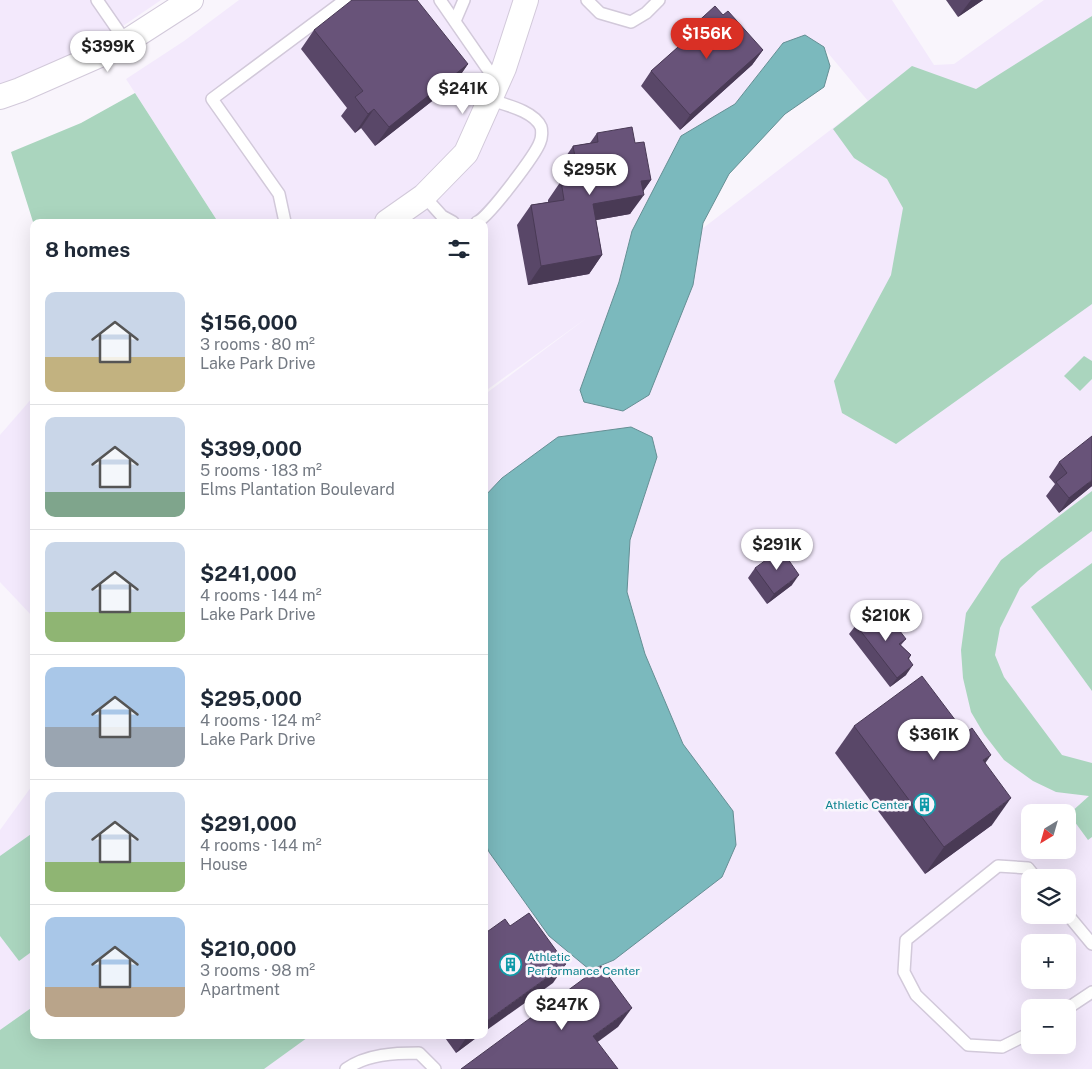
<!DOCTYPE html>
<meta charset="utf-8">
<style>
:root{--surface:#fff;--page:#f2f2f3;--text:#1f2937;--muted:#747a83;--line:#e0e1e3;--accent:#d93025}
body{margin:0;font-family:"Public Sans",sans-serif;background:var(--page);color:var(--text);height:100vh;display:flex;flex-direction:column;font-size:19px;white-space:nowrap}
*{box-sizing:border-box;margin:0}
p{font-size:16px;color:var(--muted)}
.icon{flex:none;width:28px;height:28px;fill:none;stroke:currentColor;stroke-width:2;stroke-linecap:round;stroke-linejoin:round}
.map{position:relative;flex:1;overflow:hidden}
.panel{position:absolute;left:30px;top:219px;width:458px;height:820px;display:flex;flex-direction:column;background:var(--surface);border-radius:10px;box-shadow:0 5px 20px #0002}
.panel>*{flex:none}
.needle{width:32px;rotate:217deg}
.tools{position:absolute;left:1021px;top:804px;display:grid;gap:10px}
.tools a{display:grid;place-items:center;width:55px;height:55px;border-radius:10px;background:var(--surface);box-shadow:0 5px 20px #0002;font-size:25px}
.price{position:absolute;translate:-50% -42px;padding:0 11px;border-radius:18px;background:#fff;color:#222;font-size:16px;line-height:32px;filter:drop-shadow(0 1px 2px #0008)}
.price::after{content:'';position:absolute;left:50%;top:30px;width:15px;height:11px;margin-left:-8px;background:inherit;clip-path:polygon(0 0,100% 0,50% 100%)}
.price.on{background:var(--accent);color:#fff}
ul{padding:0;list-style:none}
li{display:flex;align-items:center;gap:15px;height:125px;padding:0 15px}
li+li{border-top:1px solid var(--line)}
li span{display:grid;place-items:center;flex:none;width:140px;height:100px;border-radius:10px;color:#555}
li>.icon{margin-inline-start:auto}
span .icon{width:60px;height:60px;fill:#fffc;stroke-width:1}
li b{font-size:21px}
h2{display:flex;justify-content:space-between;align-items:center;height:60px;padding:0 15px;font-size:21px}
.map>svg:first-child{display:block}
.built{fill:#f3e9fc;fill-rule:evenodd}
.green{fill:#aad5be}
.water{fill:#7bb9bd;stroke:#658f94}
.lines{fill:none;stroke-linecap:round;stroke-linejoin:round}
.service-casing{stroke:#d2c9da;stroke-width:14}
.minor-casing{stroke:#d2c9da;stroke-width:26}
.service{stroke:#fff;stroke-width:11}
.minor{stroke:#fff;stroke-width:24}
.wall{fill:#594768}
.shaded-wall{fill:#493a55}
.building{fill:#685379;stroke:#493a55}
.labels{text-anchor:middle;stroke-width:5;stroke-linejoin:round;paint-order:stroke}
.culture-label{font-size:12px;fill:#0d838f;stroke:#f9f5fc;text-anchor:end}
</style>
<div class="map">
<svg width="1092" height="1069" viewBox="0 0 1092 1069">
<rect width="100%" height="100%" fill="#f9f5fc"/>
<g class="built">
<polygon points="0,0 161,0 98,43 34,73 0,84"/>
<path d="M239 0H892L934 65 954 64 1044 0H1092V1069H0V830L34 783V1035H484V395L588 317 484 392V222H218L126 79 184 41ZM783 43 823 47 868 101 615 296 632 231 681 136 735 104ZM1030 812H1068V850H1030ZM1030 878H1068V915H1030ZM1030 942H1068V980H1030ZM1030 1008H1068V1045H1030Z"/>
<polygon points="34,396 34,618 0,582 0,435"/>
</g>
<g class="green">
<polygon points="1092,16 1092,304 896,444 842,413 834,381 891,275 903,208 887,179 854,158 833,129 912,66 976,89"/>
<polygon points="135,93 218,222 34,222 34,225 11,152 81,123"/>
<polygon points="1084,356 1092,361 1092,379 1080,391 1064,376"/>
<polygon points="1092,491 1092,531 1038,571 1020,588 1000,628 995,655 1004,677 1062,755 1092,763 1092,837 1088,840 1069,814 1089,796 1056,792 1033,781 1004,760 984,734 971,712 963,678 961,650 966,613 1001,560"/>
<polygon points="1092,563 1092,691 1031,607"/>
<polygon points="34,832 34,950 19,961 0,936 0,856"/>
<polygon points="34,1006 34,1035 311,1035 264,1069 0,1069 0,1030"/>
</g>
<g class="water">
<polygon points="805,35 824,47 830,66 824,87 785,114 729,174 703,223 693,285 649,395 623,411 584,402 580,390 619,282 632,231 681,136 735,104 783,43"/>
<polygon points="631,427 652,437 657,457 630,540 627,592 645,654 683,744 733,811 736,845 722,877 614,960 590,970 549,936 489,852 484,839 484,497 502,478 558,437"/>
</g>
<g class="lines">
<defs>
<g id="service">
<polyline points="97,0 126,42"/>
<polyline points="440,0 498,84"/>
<polyline points="587,0 600,13 631,22 646,13 659,0"/>
<polyline points="455,21 464,0"/>
<polyline points="424,196 442,216 453,222"/>
<polyline points="285,222 279,194 212,99 345,0"/>
<path d="M477 222C488 218 536 154 540 142 542 138 542 130 541 127 534 111 506 105 491 100"/>
<polyline points="1068,915 1092,944"/>
<polyline points="1068,1008 1092,992"/>
<polyline points="1030,1033 1002,1047 968,1045 916,995 904,972 906,940 998,866 1028,868 1036,878"/>
<path d="M346 1069C367 1054 395 1053 419 1053L435 1069"/>
</g>
<g id="minor">
<polyline points="0,97 20,90 118,47 191,0"/>
<polyline points="387,222 424,196 466,153 504,68 526,0"/>
</g>
</defs>
<use href="#service" class="service-casing"/>
<use href="#minor" class="minor-casing"/>
<use href="#service" class="service"/>
<use href="#minor" class="minor"/>
</g>
<g class="wall">
<polygon points="946,0 983,0 958,17"/>
<polygon points="723,15 763,50 752,65 680,130 641,86 651,71 683,43 682,41 692,27"/>
<polygon points="314,30 468,64 455,83 375,146 361,128 355,133 341,116 347,108 301,49"/>
<polygon points="597,133 635,143 651,180 643,191 630,214 596,220 602,255 589,274 528,285 517,225 531,205 548,202 548,200 561,181 563,181 560,165 573,146 590,143"/>
<polygon points="1059,462 1092,486 1059,513 1046,496 1055,484 1049,477"/>
<polygon points="755,568 792,585 767,604 748,578"/>
<polygon points="856,625 892,629 906,639 901,645 911,655 909,659 906,675 890,687 849,634"/>
<polygon points="854,726 985,763 992,825 925,874 835,753"/>
<polygon points="443,1035 480,1035 456,1053"/>
</g>
<g class="shaded-wall">
<polygon points="971,0 983,0 958,17"/>
<polygon points="763,50 752,65 680,130 690,115"/>
<polygon points="468,64 455,83 375,146 389,127"/>
<polygon points="374,109 361,128 355,133 368,114"/>
<polygon points="651,180 640,196 644,195 630,214 580,223 593,204 641,181"/>
<polygon points="602,255 589,274 528,285 541,266"/>
<polygon points="1092,480 1092,486 1059,513 1069,498"/>
<polygon points="799,575 792,585 767,604 774,594"/>
<polygon points="913,665 906,675 890,687 897,678"/>
<polygon points="991,755 972,782 983,760"/>
<polygon points="1011,798 992,825 925,874 944,847"/>
<polygon points="566,964 553,983 484,1032 484,1023"/>
<polygon points="632,1008 618,1027 580,1055 593,1036"/>
<polygon points="468,1035 480,1035 456,1053"/>
</g>
<g class="building">
<polygon points="352,0 417,0 468,64 389,127 374,109 368,114 355,97 363,91 314,30"/>
<polygon points="715,6 723,15 728,11 763,50 690,115 651,71 696,31 692,27"/>
<polygon points="632,127 635,143 644,142 651,180 641,181 644,195 593,204 602,255 541,266 531,205 564,200 561,181 579,178 573,146 598,142 597,133"/>
<polygon points="1092,436 1092,480 1069,498 1056,482 1067,473 1059,462"/>
<polygon points="781,549 799,575 774,594 755,568"/>
<polygon points="877,608 892,629 896,626 906,639 899,644 911,655 908,658 913,665 897,678 856,625"/>
<polygon points="922,676 965,733 972,728 991,755 983,760 1011,798 944,847 854,726"/>
<polygon points="529,913 566,964 484,1023 484,934 505,919 510,926"/>
<polygon points="601,966 632,1008 593,1036 618,1069 461,1069"/>
</g>
<defs>
<symbol id="building-ring" viewBox="-11 -11 22 22"><circle r="9.5" fill="#f9f5fc" stroke="#0f9aa8" stroke-width="1.5"/><path d="M-4-6H4V6H1V3H-1V6H-4ZM-2.5-4.3h1.7v1.8h-1.7ZM.8-4.3h1.7v1.8H.8ZM-2.5-1h1.7V.8h-1.7ZM.8-1h1.7V.8H.8Z" fill="#0f9aa8"/></symbol>
</defs>
<g fill-rule="evenodd">
<use href="#building-ring" x="912" y="792" width="25" height="25"/>
<use href="#building-ring" x="498" y="952" width="25" height="25"/>
</g>
<g class="labels">
<g class="culture-label">
<text x="909" y="809">Athletic Center</text>
<text x="527" y="961" text-anchor="start">Athletic<tspan x="527" dy="14">Performance Center</tspan></text>
</g>
</g>
</svg>
<div class="tools">
<a><svg class="needle" viewBox="-14 -14 28 28"><path d="M0-13l5 13h-10z" fill="#e53935"/><path d="M0 13l5-13h-10z" fill="#747a83"/></svg></a>
<a><svg class="icon" aria-label="layers" viewBox="0 0 24 24"><path d="M12 4l9 5-9 5-9-5zM3 14l9 5 9-5"/></svg></a>
<a>+</a>
<a>−</a>
</div>
<b class="price on" style="left:707px;top:60px">$156K</b>
<b class="price" style="left:108px;top:73px">$399K</b>
<b class="price" style="left:463px;top:115px">$241K</b>
<b class="price" style="left:590px;top:196px">$295K</b>
<b class="price" style="left:777px;top:571px">$291K</b>
<b class="price" style="left:886px;top:642px">$210K</b>
<b class="price" style="left:934px;top:761px">$361K</b>
<b class="price" style="left:562px;top:1031px">$247K</b>
<section class="panel">
<h2>8 homes<svg class="icon" aria-label="filters" viewBox="0 0 24 24"><path d="M4 7h16M4 17h16"/><circle cx="9" cy="7" r="2"/><circle cx="15" cy="17" r="2"/></svg></h2>
<ul>
<li><span style="background:linear-gradient(#c9d6e8 65%,#c2b280 0)"><svg class="icon" aria-label="home" viewBox="0 0 24 24"><path d="M3 11l9-7 9 7M6 9v11h12V9"/></svg></span><div><b>$156,000</b><p>3 rooms · 80 m²</p><p>Lake Park Drive</p></div></li>
<li><span style="background:linear-gradient(#c9d6e8 75%,#7fa58c 0)"><svg class="icon" aria-label="home" viewBox="0 0 24 24"><path d="M3 11l9-7 9 7M6 9v11h12V9"/></svg></span><div><b>$399,000</b><p>5 rooms · 183 m²</p><p>Elms Plantation Boulevard</p></div></li>
<li><span style="background:linear-gradient(#c9d6e8 70%,#8fb573 0)"><svg class="icon" aria-label="home" viewBox="0 0 24 24"><path d="M3 11l9-7 9 7M6 9v11h12V9"/></svg></span><div><b>$241,000</b><p>4 rooms · 144 m²</p><p>Lake Park Drive</p></div></li>
<li><span style="background:linear-gradient(#a9c7e8 60%,#9aa5b1 0)"><svg class="icon" aria-label="home" viewBox="0 0 24 24"><path d="M3 11l9-7 9 7M6 9v11h12V9"/></svg></span><div><b>$295,000</b><p>4 rooms · 124 m²</p><p>Lake Park Drive</p></div></li>
<li><span style="background:linear-gradient(#c9d6e8 70%,#8fb573 0)"><svg class="icon" aria-label="home" viewBox="0 0 24 24"><path d="M3 11l9-7 9 7M6 9v11h12V9"/></svg></span><div><b>$291,000</b><p>4 rooms · 144 m²</p><p>House</p></div></li>
<li><span style="background:linear-gradient(#a9c7e8 70%,#b9a48a 0)"><svg class="icon" aria-label="home" viewBox="0 0 24 24"><path d="M3 11l9-7 9 7M6 9v11h12V9"/></svg></span><div><b>$210,000</b><p>3 rooms · 98 m²</p><p>Apartment</p></div></li>
</ul>
</section>
</div>
